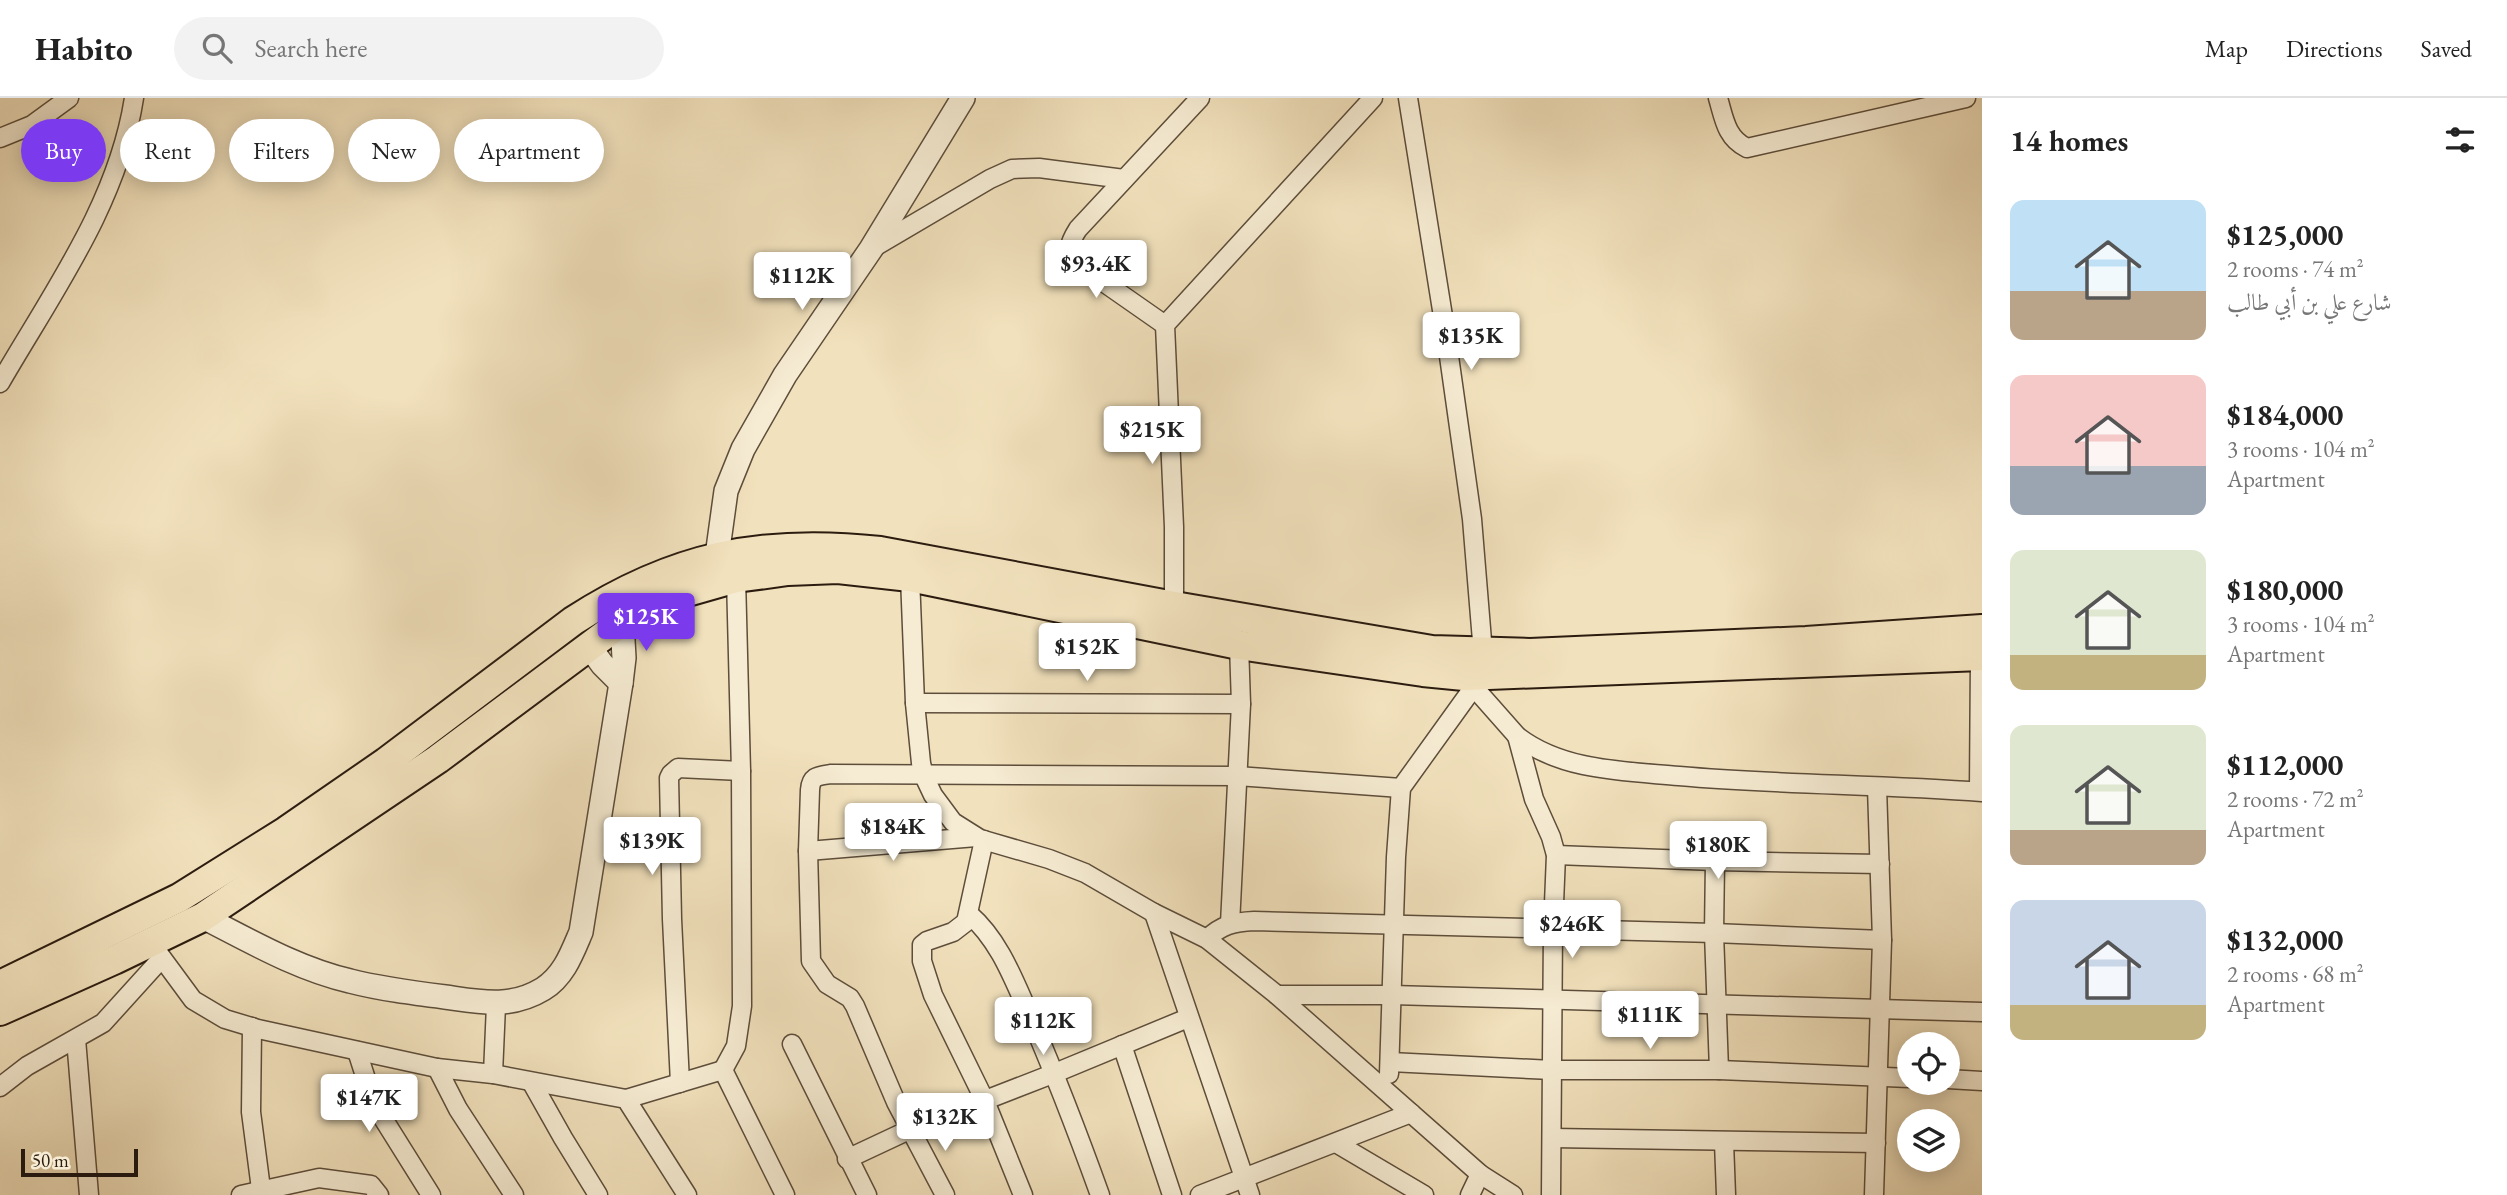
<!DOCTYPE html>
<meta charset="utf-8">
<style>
:root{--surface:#fff;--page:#f2f2f2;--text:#222;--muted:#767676;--line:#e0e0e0;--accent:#7c3aed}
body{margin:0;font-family:"EB Garamond",Amiri,serif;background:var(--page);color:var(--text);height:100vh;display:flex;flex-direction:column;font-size:26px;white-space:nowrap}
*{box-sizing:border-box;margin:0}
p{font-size:23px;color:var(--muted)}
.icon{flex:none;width:38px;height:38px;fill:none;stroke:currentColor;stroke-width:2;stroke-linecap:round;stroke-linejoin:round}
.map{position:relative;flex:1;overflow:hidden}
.side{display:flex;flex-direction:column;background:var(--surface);width:525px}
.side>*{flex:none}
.banner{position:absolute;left:21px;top:21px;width:665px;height:63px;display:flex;gap:14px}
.controls{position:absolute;left:1897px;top:934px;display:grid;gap:14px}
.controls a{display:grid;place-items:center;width:63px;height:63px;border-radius:50%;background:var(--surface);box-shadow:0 4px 18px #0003;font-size:35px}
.scale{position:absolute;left:21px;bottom:18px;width:117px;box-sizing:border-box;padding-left:7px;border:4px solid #2c1c10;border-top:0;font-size:19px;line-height:24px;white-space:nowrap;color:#2c1c10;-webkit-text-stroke:5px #f6ecd3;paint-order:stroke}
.price{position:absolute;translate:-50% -60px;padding:0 16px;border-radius:7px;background:#fff;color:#222;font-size:23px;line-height:46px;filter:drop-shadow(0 2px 4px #0008)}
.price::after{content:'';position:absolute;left:50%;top:42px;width:21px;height:16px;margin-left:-10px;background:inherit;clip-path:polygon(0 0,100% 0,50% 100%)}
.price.on{background:var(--accent);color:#fff}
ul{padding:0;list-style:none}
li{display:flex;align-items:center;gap:21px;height:175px;padding:0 28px}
li span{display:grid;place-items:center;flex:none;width:196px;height:140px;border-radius:14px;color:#555}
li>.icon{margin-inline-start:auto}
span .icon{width:84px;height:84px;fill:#fffc;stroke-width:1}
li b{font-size:30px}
h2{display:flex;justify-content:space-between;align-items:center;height:84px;padding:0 28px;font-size:30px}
.chip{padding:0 24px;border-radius:32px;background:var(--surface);box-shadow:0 4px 18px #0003;font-size:24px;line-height:63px}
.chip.on{background:var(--accent);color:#fff}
header{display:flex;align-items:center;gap:42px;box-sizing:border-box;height:98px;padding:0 35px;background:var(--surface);border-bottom:2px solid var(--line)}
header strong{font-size:33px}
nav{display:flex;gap:38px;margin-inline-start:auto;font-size:24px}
.search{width:490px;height:63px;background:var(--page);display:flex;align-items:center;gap:18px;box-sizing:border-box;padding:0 24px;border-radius:38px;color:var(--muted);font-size:26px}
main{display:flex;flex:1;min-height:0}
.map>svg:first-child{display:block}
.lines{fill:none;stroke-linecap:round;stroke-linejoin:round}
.minor-casing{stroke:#5d4d3b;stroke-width:21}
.tertiary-casing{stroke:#5d4d3b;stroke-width:26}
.primary-casing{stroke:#2c1c10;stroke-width:32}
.minor{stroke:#f6ecd3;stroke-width:18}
.tertiary{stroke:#f6ecd3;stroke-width:23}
.primary{stroke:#f1e1bc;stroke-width:28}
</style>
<header>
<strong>Habito</strong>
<div class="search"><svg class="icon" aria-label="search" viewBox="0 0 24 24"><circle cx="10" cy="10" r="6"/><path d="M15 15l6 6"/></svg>Search here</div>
<nav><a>Map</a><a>Directions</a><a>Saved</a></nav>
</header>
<main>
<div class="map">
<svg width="1982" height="1097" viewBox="0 0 1982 1097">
<rect width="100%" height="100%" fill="#f1e1bc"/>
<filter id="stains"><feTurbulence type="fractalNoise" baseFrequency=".00286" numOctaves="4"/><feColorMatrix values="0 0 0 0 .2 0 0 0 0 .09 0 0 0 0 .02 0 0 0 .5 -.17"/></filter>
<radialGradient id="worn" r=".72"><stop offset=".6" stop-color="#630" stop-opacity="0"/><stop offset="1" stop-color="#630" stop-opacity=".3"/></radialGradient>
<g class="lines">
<defs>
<g id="minor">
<polyline points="1408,0 1446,237 1472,421 1483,555"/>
<path d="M1718 0C1724 20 1726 40 1747 50L1966 0"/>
<polyline points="0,40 32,27 69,0"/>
<polyline points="871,151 990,81 1012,71 1039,70 1124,81"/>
<path d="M1165 227 1079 167C1065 155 1069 145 1078 131L1200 0"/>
<path d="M0 285C52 195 118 105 134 0"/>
<polyline points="910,479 915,605 921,665 924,678 933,697 953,724 980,741 1049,761 1085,775 1154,815 1207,841 1277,897 1480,1076 1513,1097"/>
<polyline points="1174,508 1174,429 1165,227 1373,0"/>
<path d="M1464 578 1517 638C1562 673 1624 673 1679 678 1780 687 1881 686 1982 694"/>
<polyline points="915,605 1241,606 1239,547"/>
<polyline points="1517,638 1534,701 1551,739 1556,757 1553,830 1551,1097"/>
<polyline points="1979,693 1980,558"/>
<polyline points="984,742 966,824 953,834 927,843 922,847 922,863 933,897 985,1003 1023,1097"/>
<polyline points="808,753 976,739"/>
<polyline points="1556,757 1715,763 1880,766"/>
<polyline points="1715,763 1714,835 1719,972"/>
<polyline points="1154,815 1250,1097"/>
<path d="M969 816C999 842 1013 880 1029 916 1055 976 1078 1036 1100 1097"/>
<polyline points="1230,826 1241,606"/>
<path d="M1207 841C1221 827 1234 824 1254 823L1714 835 1882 842"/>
<polyline points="151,845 193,902 225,921 258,931 437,970 493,976 626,1001 687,1097"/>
<polyline points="1277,897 1392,897 1982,914"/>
<polyline points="252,929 251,1014 261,1091"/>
<polyline points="76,941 89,1097"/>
<polyline points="792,946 867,1097"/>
<polyline points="1122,947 1172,1097"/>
<polyline points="357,953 374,1006 431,1097"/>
<polyline points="1390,964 1552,972 1719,972 1909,980"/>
<polyline points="437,970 458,1011 514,1097"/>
<polyline points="723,972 736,948 742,908 741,673 736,480"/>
<polyline points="493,976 496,907"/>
<polyline points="1389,976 1396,759 1401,690 1473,590"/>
<polyline points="1948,981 1982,983"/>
<polyline points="532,985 563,1040 598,1097"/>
<polyline points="680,985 672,821 669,680 671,676 678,670 741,673"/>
<polyline points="0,989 27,968 103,925 161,861"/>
<polyline points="626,1001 723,972 785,1097"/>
<polyline points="1552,1040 1876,1045"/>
<polyline points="1724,1044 1726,1097"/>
<polyline points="1336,1045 1424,1097"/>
<polyline points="847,1061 911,1031 1055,975 1188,920"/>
<polyline points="241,1097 319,1080 371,1087 379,1097"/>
<path d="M945 1097 896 1004 855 908 850 900 827 886 811 863 808 753 810 692C811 678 817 678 831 676L1237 678 1401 690"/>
<polyline points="1200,1097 1411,1015"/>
<polyline points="1470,1097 1480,1076"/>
<polyline points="1874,1097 1882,842 1877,689"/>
</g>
<g id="tertiary">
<polyline points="717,458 726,393 743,351 785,277 871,151 963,0"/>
<polyline points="589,548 602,566 621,585"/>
<path d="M203 819C250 843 298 871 350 883 381 891 413 895 445 899 480 904 510 911 543 891 564 878 572 855 581 834L621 585 624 560 622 524"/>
</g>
<g id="primary">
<path d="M0 887 179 800 286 733 386 664 573 523C673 458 762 440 880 453L1174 508 1432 552 1530 555 1806 543 1982 531"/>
<polyline points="0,913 114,862 203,819 438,661 622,524 687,494 736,480 788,473 838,471 910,479 1239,547 1423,574 1464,578 1982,558"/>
</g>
</defs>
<use href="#minor" class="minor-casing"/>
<use href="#tertiary" class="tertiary-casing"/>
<use href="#primary" class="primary-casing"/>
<use href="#minor" class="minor"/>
<use href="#tertiary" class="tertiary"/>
<use href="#primary" class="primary"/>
</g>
<rect width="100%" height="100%" filter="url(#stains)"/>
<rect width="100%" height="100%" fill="url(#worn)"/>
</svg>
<div class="controls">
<a><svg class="icon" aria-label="locate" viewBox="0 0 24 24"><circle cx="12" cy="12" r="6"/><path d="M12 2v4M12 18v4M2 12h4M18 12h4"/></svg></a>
<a><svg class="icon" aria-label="layers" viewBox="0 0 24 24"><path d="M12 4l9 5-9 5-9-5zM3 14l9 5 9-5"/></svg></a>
</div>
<div class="scale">50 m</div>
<b class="price" style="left:1096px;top:202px">$93.4K</b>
<b class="price" style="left:802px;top:214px">$112K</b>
<b class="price" style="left:1471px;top:274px">$135K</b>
<b class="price" style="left:1152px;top:368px">$215K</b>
<b class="price on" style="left:646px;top:555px">$125K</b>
<b class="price" style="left:1087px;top:585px">$152K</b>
<b class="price" style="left:893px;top:765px">$184K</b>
<b class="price" style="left:652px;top:779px">$139K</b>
<b class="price" style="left:1718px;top:783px">$180K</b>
<b class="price" style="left:1572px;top:862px">$246K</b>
<b class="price" style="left:1650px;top:953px">$111K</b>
<b class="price" style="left:1043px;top:959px">$112K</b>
<b class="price" style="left:369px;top:1036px">$147K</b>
<b class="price" style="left:945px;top:1055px">$132K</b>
<div class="banner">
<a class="chip on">Buy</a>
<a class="chip">Rent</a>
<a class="chip">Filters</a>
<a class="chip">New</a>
<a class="chip">Apartment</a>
</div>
</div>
<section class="side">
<h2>14 homes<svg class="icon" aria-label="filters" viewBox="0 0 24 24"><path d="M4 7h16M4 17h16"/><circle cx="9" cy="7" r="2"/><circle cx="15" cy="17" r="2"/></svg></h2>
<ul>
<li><span style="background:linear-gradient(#bfe0f5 65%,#b9a48a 0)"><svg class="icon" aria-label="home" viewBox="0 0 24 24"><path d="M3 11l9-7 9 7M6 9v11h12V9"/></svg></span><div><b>$125,000</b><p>2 rooms · 74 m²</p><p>شارع علي بن أبي طالب</p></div></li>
<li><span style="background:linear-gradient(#f6c9c9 65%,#9aa5b1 0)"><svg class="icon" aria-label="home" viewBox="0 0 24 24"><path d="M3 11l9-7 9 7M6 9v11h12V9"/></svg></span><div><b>$184,000</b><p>3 rooms · 104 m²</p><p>Apartment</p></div></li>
<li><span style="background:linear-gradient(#dfe7d0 75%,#c2b280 0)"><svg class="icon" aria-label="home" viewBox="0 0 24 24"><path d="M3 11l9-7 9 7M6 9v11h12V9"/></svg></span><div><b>$180,000</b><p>3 rooms · 104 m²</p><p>Apartment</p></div></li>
<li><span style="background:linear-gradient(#dfe7d0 75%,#b9a48a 0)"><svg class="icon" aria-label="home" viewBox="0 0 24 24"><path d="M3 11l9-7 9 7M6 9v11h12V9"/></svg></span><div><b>$112,000</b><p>2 rooms · 72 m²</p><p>Apartment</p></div></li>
<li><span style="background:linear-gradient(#c9d6e8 75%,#c2b280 0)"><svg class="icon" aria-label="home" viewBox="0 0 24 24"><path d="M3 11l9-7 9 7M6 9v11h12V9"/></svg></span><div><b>$132,000</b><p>2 rooms · 68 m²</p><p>Apartment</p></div></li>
</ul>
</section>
</main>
